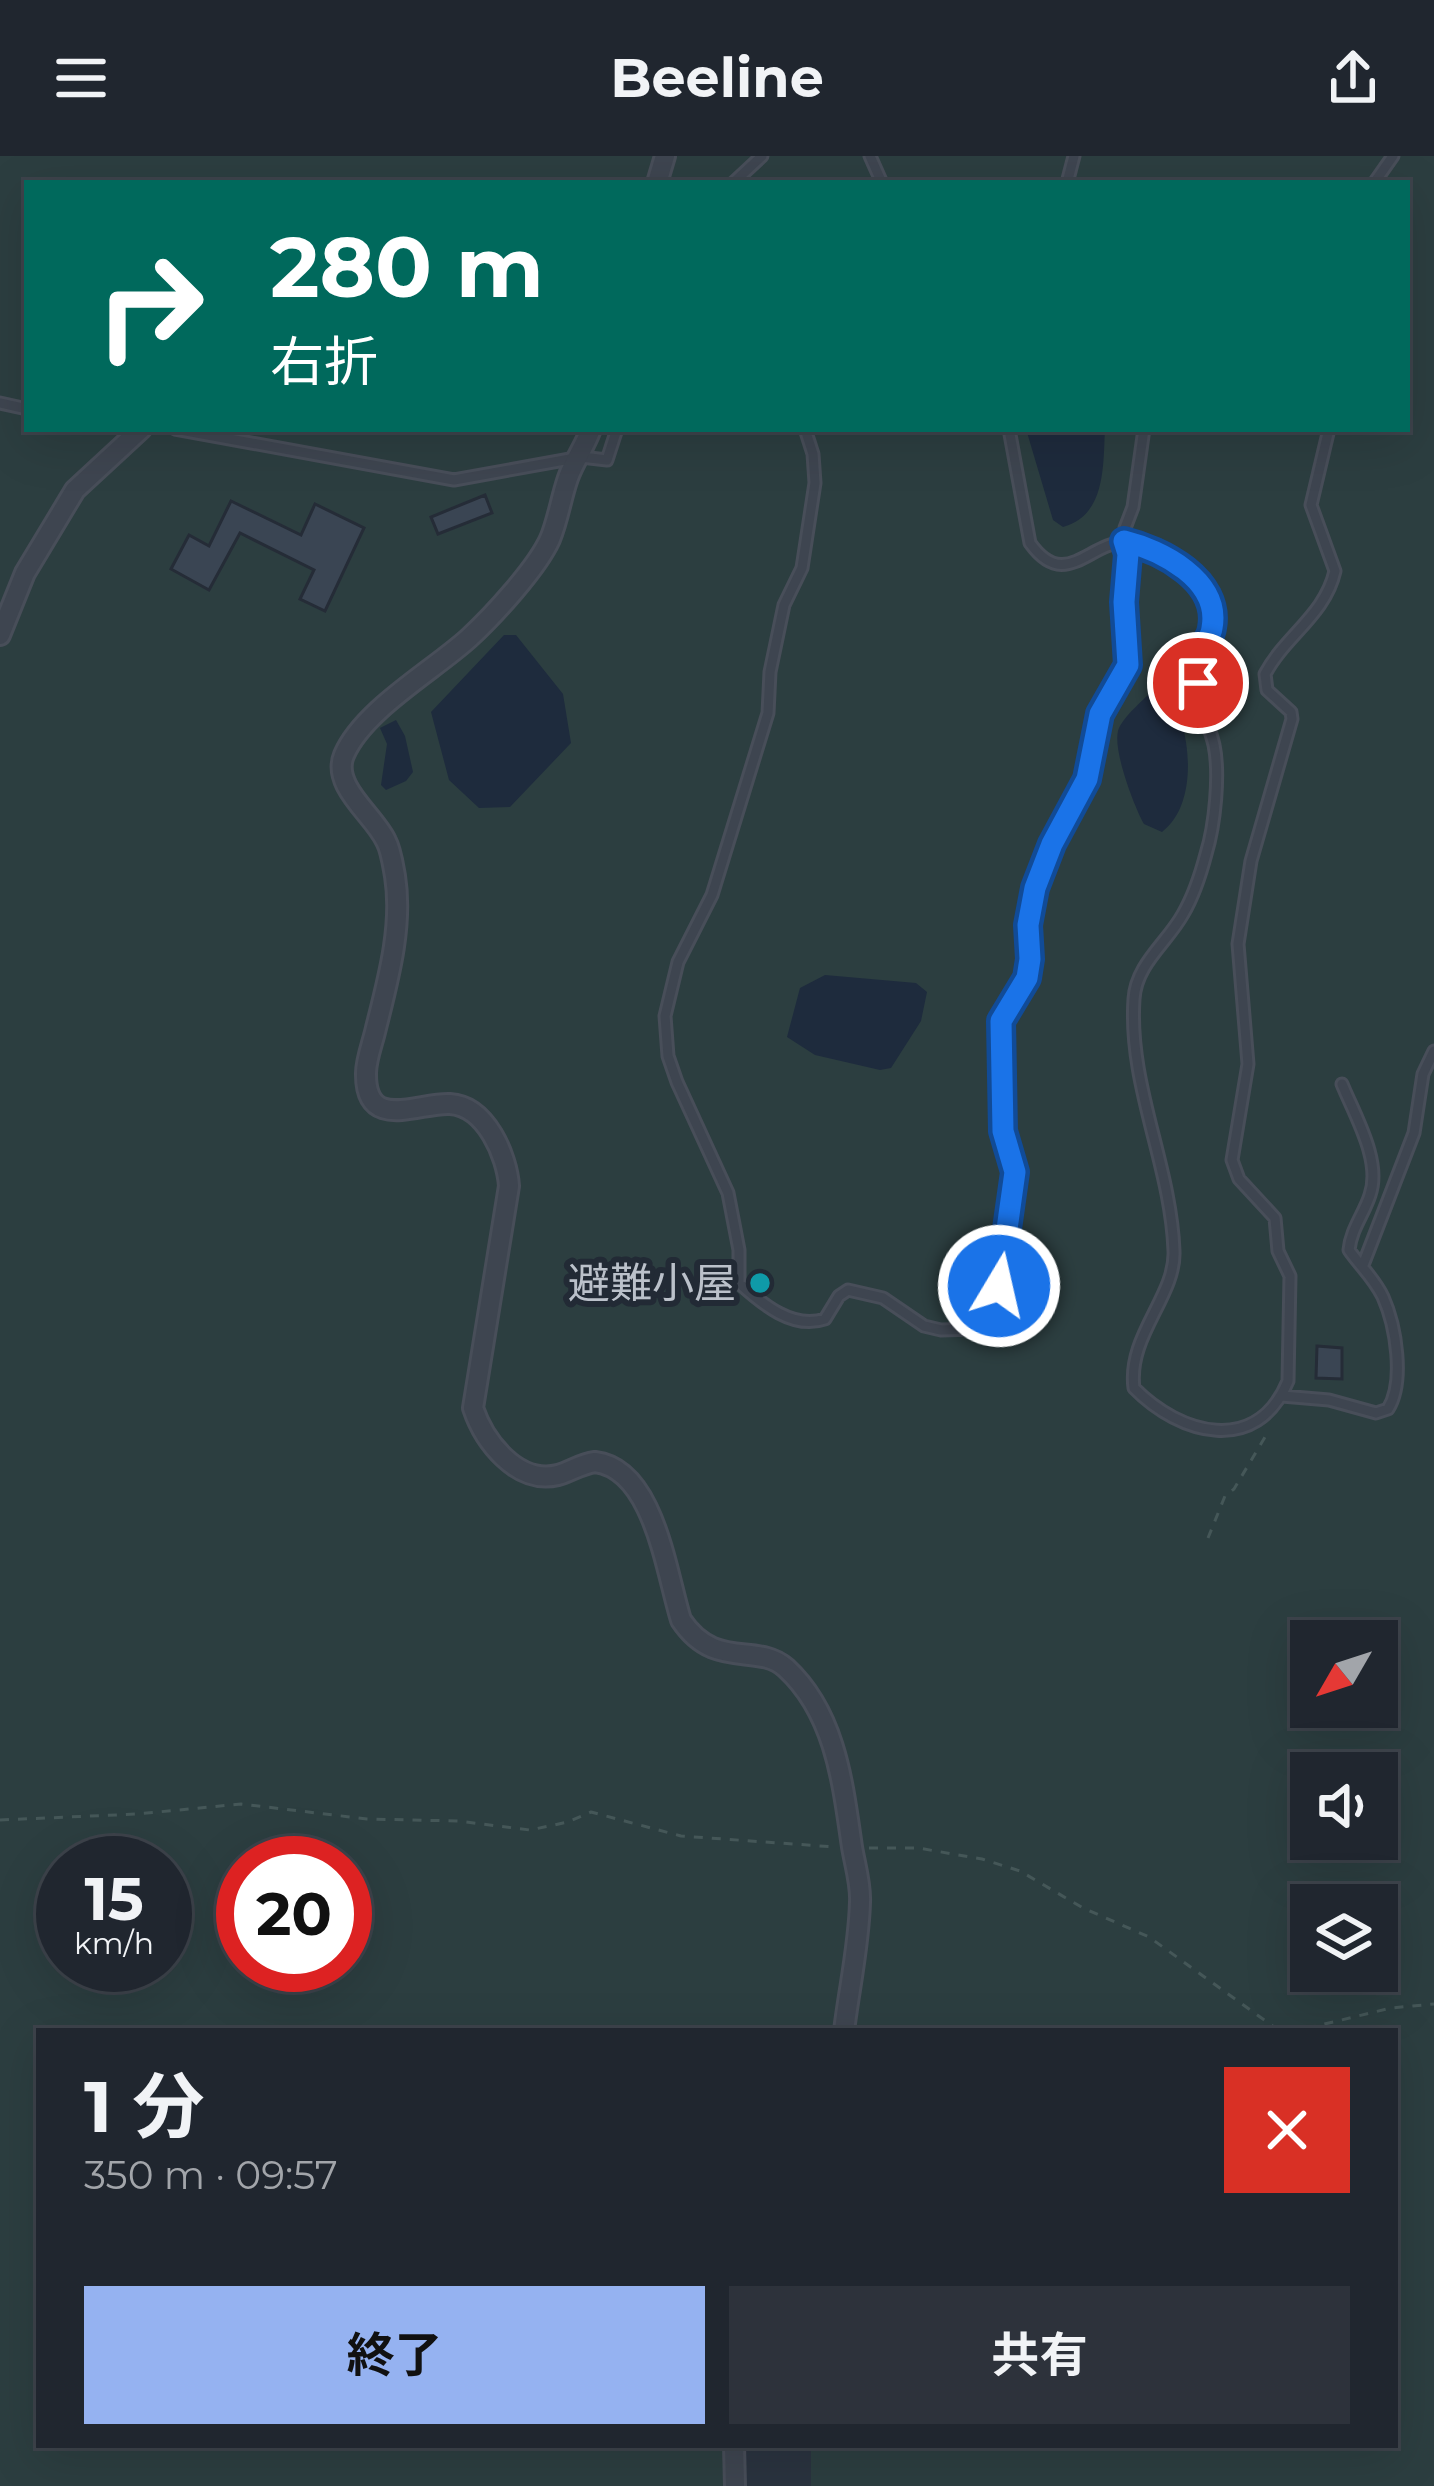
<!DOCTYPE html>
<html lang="ja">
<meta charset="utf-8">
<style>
body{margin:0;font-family:Montserrat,"Noto Sans JP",sans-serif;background:#2d323b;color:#f1f3f6;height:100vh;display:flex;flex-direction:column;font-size:45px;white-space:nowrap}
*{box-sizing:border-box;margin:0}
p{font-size:39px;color:#a2a5aa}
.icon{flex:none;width:66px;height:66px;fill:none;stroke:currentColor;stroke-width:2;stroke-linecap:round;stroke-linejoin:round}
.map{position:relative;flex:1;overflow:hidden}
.details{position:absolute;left:36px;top:1872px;width:1362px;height:420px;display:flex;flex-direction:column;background:#20262f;border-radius:0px;box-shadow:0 12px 48px #0002,0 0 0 3px #3d434b}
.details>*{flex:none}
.banner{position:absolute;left:24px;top:24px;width:1386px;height:252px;border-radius:0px;box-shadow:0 12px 48px #0002,0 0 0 3px #3d434b;background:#00695c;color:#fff;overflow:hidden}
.needle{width:78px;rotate:231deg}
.tools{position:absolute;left:1290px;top:1464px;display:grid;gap:24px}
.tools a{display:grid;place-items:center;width:108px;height:108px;border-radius:0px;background:#20262f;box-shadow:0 12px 48px #0002,0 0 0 3px #3d434b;font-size:60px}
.speed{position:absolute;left:36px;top:1680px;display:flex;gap:24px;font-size:60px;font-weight:700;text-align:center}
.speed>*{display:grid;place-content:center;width:156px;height:156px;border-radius:50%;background:#20262f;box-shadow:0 12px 48px #0002,0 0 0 3px #3d434b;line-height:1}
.speed small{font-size:30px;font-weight:400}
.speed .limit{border:18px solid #d22;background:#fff;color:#111}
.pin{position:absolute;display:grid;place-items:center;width:102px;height:102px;color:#fff;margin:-51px;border:6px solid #fff;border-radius:50%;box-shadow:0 3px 12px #0007}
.me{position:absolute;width:132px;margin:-66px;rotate:9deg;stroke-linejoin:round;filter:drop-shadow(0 0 9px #0008)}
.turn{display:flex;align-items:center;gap:42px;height:252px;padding:0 48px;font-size:54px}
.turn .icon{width:156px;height:156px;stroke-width:2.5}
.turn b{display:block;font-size:84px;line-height:102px}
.round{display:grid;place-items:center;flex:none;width:126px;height:126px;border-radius:0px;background:#2d323b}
.overview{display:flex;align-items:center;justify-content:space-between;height:204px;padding:0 48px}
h1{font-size:72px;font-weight:700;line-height:90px}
.cta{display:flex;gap:24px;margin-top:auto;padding:24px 48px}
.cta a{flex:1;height:138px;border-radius:0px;background:#95b2f1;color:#111;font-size:48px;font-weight:700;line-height:138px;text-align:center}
.cta a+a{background:#2d323b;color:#f1f3f6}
header{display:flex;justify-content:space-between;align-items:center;height:156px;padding:0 48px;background:#20262f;font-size:54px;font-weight:700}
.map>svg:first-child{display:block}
.green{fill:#2c3e40;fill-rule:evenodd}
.water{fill:#1e2b3d}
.building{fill:#3a4553;stroke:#252c37;stroke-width:3}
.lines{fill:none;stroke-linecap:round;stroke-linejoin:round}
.lane-casing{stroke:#484e59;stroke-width:15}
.street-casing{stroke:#484e59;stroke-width:24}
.path{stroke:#455758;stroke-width:3;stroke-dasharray:9 9;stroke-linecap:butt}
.lane{stroke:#3e4550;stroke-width:9}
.street{stroke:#3e4550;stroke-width:18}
.route-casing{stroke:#114b97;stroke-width:30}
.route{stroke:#1a73e8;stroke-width:21}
.culture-dot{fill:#0f9aa8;stroke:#222a35;stroke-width:4.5}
.labels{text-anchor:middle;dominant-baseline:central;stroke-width:12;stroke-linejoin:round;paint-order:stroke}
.poi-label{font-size:42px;fill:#bbc1ca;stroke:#222a35;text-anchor:end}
</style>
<header><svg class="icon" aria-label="menu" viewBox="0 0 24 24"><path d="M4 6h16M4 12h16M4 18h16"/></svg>Beeline<svg class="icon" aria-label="share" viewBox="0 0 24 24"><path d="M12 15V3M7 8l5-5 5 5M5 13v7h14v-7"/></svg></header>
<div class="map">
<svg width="1434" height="2330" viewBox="0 0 1434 2330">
<rect width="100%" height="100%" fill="#2a333f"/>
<path class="green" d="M 0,0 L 1434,0 L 1434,2330 L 811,2330 L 811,2289 L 1395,2289 L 1395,1875 L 39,1875 L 39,2289 L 725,2289 L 727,2330 L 0,2330 ZM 27,27 L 1407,27 L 1407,273 L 27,273 ZM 1311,1485 L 1377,1485 L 1377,1551 L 1311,1551 ZM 1311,1617 L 1377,1617 L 1377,1683 L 1311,1683 ZM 63,1707 L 165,1707 L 165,1809 L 63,1809 ZM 243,1707 L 345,1707 L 345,1809 L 243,1809 ZM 1311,1749 L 1377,1749 L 1377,1815 L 1311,1815 Z"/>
<path class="water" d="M 1026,273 L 1105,273 C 1103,310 1106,359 1063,371 L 1053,364 Z
M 504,479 L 516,479 L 563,538 L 571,587 L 510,651 L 479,652 L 449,624 L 431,556 Z
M 1156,531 L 1168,533 C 1190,569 1201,646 1162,676 L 1144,668 C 1134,650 1113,595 1118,575 C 1122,561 1146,542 1156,531 Z
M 396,564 L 405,580 L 413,616 L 406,625 L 386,634 L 381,629 L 387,588 L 380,572 Z
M 825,819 L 916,827 L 927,836 L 921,865 L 891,912 L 880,914 L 815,899 L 787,881 L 800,832 Z"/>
<path class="building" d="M 485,339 L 492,357 L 438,378 L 431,361 Z
M 231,345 L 301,379 L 315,348 L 364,372 L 325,455 L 300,443 L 314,414 L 240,377 L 209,434 L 171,413 L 189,379 L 209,390 Z
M 1317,1190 L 1342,1192 L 1342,1223 L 1316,1222 Z"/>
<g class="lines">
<g class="lane-casing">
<path id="lane" d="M 870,0 L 882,27
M 733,27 L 762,0
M 1067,27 L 1074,0
M 1374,27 L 1393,0
M 0,247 L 27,253
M 175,273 L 454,324 L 581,301 L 607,304 L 617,273
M 805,273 L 813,298 L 815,327 L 802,412 L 784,449 L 770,516 L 768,557 L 712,739 L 678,806 L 665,860 L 668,900 L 677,926 L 728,1037 L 739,1094 L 739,1127 C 762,1148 793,1174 825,1163 L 839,1140 L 848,1134 L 883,1142 L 924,1170 L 941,1174 L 977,1173 L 988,1164 L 997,1145 L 1015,1016 L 1003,975 L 1001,865 L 1027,822 L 1031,803 L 1028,769 L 1035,732 L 1052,689 L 1087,623 L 1100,558 L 1128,510 L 1125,372 L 1133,351 L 1144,273
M 1009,273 L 1030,387 C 1065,436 1089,386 1126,386 C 1157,385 1185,410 1201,433 C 1227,472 1196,488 1198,527 C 1199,549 1209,568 1214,589 C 1220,618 1215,669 1206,698 C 1201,717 1193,741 1183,758 C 1167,787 1136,808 1134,843 C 1128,929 1171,1009 1174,1095 C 1176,1140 1127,1180 1134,1232 C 1180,1279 1257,1300 1288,1225 L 1290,1120 L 1278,1095 L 1275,1062 L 1239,1023 L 1232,1004 L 1248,908 L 1238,788 L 1251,705 L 1292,563 L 1291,556 L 1267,534 L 1265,518 C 1285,480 1325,459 1335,415 L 1311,349 L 1329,273
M 1363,1109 L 1414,977 L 1423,918 L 1434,895
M 1282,1240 L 1329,1244 L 1376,1257 L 1388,1253 C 1405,1226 1396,1170 1383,1141 C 1374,1122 1360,1110 1349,1094 C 1351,1073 1364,1058 1370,1039 C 1382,1005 1355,960 1342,928"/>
</g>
<g class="street-casing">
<path id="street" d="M 657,27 L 665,0
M 591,273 C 585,290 574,305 568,322 C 561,342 558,364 550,383 C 537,412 493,460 469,482 C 434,514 363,554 344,599 C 331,630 374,659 386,685 C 391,694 393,709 395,720 C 403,770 388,824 376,872 C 373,886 366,903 366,917 C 365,977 419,946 450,948 C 486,950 507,1000 509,1030 L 473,1252 C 484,1285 517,1329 558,1319 C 571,1315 581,1308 595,1306 C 654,1313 666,1416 681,1464 C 715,1515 757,1486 786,1512 C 836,1558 843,1629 852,1691 C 855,1709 861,1728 860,1746 C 859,1789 849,1833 844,1875
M 0,479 L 25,417 L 75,334 L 141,273
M 734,2289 L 735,2330"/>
</g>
<path class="path" d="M 1208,1382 L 1225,1340 L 1234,1333 L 1268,1276
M 0,1664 L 137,1658 L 241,1648 L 367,1663 L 458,1665 L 530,1674 L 568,1666 L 591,1656 L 681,1680 L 835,1691
M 869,1692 L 918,1692 L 982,1703 L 1020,1715 L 1083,1752 L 1149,1781 L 1274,1871 L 1304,1873 L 1391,1852 L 1434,1848"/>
<use href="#lane" class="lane"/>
<use href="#street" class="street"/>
</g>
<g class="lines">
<g class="route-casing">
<path id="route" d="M 999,1130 L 1015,1016 L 1003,975 L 1001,865 L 1027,822 L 1030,803 L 1028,769 L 1035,732 L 1052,688 L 1087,623 L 1100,558 L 1128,509 L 1124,446 L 1128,398 L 1124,385 C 1161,394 1221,424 1212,472 C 1211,482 1203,489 1200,498 C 1197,507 1199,518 1198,527"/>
</g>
<use href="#route" class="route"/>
</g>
<circle class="culture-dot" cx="760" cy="1127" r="12"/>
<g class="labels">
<g class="poi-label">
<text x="736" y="1127">避難小屋</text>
</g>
</g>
</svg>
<div class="tools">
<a><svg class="needle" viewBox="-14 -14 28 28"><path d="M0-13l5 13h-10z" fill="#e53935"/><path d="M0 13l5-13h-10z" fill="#a2a5aa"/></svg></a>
<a><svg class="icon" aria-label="sound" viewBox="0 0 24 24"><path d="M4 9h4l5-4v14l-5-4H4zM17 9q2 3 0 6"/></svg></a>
<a><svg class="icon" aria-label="layers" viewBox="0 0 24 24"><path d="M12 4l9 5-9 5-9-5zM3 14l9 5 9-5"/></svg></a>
</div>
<div class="speed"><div>15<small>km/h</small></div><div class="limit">20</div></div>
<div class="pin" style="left:1198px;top:527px;background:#d93025"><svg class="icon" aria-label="arrive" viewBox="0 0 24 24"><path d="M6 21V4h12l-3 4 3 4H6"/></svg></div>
<svg class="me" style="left:999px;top:1130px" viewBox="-20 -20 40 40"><circle r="17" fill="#1a73e8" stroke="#fff" stroke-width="3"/><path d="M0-11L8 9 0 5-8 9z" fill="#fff"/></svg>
<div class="banner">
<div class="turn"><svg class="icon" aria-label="right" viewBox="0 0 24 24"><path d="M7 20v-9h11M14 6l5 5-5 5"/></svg><div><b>280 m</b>右折</div></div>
</div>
<section class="details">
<div class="overview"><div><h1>1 分</h1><p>350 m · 09:57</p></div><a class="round" style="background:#d93025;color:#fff"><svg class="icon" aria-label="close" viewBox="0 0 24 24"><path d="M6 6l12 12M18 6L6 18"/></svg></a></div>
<div class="cta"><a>終了</a><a>共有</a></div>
</section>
</div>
